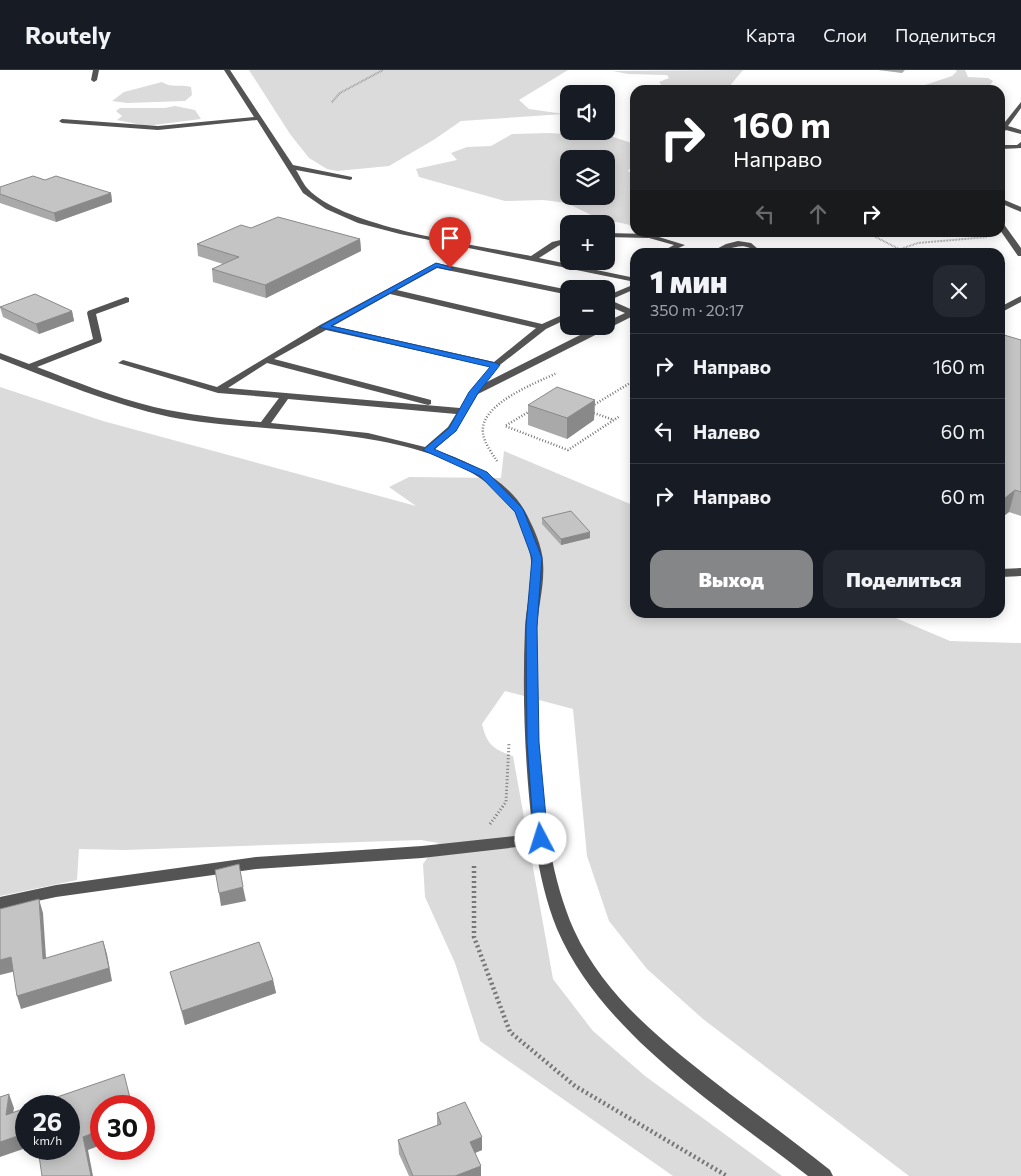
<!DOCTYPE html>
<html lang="ru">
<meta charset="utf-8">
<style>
body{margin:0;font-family:Commissioner,sans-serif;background:#242831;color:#f1f3f6;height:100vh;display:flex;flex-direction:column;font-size:19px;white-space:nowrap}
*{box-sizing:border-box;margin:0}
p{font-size:16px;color:#9ea1a6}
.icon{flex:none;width:28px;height:28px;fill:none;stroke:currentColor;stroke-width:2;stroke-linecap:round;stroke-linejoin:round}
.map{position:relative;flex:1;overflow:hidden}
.panel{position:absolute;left:630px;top:178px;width:375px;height:370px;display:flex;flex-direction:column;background:#171b24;border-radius:15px;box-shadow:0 2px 12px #0003}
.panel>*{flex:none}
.top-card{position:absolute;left:630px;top:15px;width:375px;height:152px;border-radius:15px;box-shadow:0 2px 12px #0003;background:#202124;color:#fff;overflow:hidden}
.controls{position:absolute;left:560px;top:15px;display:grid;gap:10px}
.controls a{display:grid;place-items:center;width:55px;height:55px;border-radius:10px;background:#171b24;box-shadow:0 2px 12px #0003;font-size:25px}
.speed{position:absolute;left:15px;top:1025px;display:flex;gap:10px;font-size:25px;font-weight:700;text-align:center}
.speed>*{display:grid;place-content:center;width:65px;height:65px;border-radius:50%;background:#171b24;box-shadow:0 2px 12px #0003;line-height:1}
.speed small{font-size:12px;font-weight:400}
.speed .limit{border:8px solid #d22;background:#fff;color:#111}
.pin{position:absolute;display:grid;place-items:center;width:42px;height:42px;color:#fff;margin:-51px -21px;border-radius:50% 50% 50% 0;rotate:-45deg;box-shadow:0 0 5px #0007}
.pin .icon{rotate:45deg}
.me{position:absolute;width:55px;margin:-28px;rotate:355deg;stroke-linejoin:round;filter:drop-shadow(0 0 4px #0008)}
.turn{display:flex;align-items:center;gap:18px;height:105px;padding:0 20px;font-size:22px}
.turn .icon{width:65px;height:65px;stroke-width:2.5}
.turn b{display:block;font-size:35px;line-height:42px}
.lanes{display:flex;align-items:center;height:48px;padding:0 20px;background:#0003;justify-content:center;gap:25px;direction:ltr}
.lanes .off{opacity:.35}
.round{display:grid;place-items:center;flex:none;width:52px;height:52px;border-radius:15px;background:#242831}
.summary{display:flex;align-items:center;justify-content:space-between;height:85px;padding:0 20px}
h1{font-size:30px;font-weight:800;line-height:38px}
.primary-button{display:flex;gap:10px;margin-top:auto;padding:10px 20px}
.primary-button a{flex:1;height:58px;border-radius:15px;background:#858687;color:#fff;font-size:20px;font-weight:800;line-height:58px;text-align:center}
.primary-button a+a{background:#242831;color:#f1f3f6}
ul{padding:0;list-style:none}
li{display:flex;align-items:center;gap:15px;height:65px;padding:0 20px;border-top:1px solid #363941}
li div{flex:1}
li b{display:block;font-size:19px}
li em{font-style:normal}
header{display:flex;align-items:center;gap:30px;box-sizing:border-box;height:70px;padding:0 25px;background:#171b24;border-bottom:1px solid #363941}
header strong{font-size:24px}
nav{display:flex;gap:28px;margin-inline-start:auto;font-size:18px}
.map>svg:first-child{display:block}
.green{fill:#dbdbdb;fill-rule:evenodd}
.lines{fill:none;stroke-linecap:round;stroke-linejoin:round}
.path-far3{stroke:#767676;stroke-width:2;stroke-dasharray:0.5 1;stroke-linecap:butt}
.path-far2{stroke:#767676;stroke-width:2.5;stroke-dasharray:1 2;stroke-linecap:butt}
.path-far1{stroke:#767676;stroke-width:3;stroke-dasharray:1 2.5;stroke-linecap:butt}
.path{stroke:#767676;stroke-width:4.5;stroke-dasharray:2 3;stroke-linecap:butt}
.minor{fill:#545454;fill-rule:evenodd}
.wall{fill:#a9a9a9}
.shaded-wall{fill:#898989}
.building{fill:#c4c4c4;stroke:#898989}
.route{fill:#1a73e8;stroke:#114b97}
</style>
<header>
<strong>Routely</strong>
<nav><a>Карта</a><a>Слои</a><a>Поделиться</a></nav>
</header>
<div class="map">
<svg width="1021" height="1106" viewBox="0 0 1021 1106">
<rect width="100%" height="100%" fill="#fff"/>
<path class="green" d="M 249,0 L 568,0 L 519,30 L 529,39 L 564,44 L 461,51 L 435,69 L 389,96 L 337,101 L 327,99 L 309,88 L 290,64 Z
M 743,0 L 728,18 L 733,20 L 662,20 L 664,18 L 659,12 L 669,8 L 667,5 L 628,4 L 613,1 Z
M 955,0 L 965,0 L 968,7 L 988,8 L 993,11 L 987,20 L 910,20 L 952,6 L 957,1 Z
M 162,12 C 170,18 182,14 191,17 L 192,25 L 185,31 L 127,33 L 112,31 L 124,22 Z
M 175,36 L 195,40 L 201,49 L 146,56 L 117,50 L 122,46 L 116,41 L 120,38 L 165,38 Z
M 549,63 L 613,67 L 635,74 L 635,92 L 628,101 L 635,106 L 635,156 L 597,148 L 567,133 L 543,130 L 505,131 L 419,107 L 416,99 L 457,90 L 451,83 L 467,77 L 491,76 L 512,64 ZM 569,89 L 606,89 L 606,126 L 569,126 Z
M 0,317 L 103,351 L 416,436 L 389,417 L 409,407 L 501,408 L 504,381 L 635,436 L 635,542 L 884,543 L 950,571 L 1021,573 L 1021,1106 L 909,1106 L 703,949 L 647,899 L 609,851 L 587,786 L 573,639 L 505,621 L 482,654 C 487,675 493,679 513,686 L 553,909 L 593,961 L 645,1006 L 782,1106 L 673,1106 L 480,971 L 455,893 L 425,827 L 423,794 L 438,773 L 421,770 L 124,780 L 79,779 L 77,810 L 0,826 Z"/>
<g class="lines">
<path class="path-far3" d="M 332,32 L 340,23 L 383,0
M 866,162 L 899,179
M 892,182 L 918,173 L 987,167"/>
<path class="path-far2" d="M 592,336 L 635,310
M 530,341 L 505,356 L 568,380 L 620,346
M 591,342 L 614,350
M 497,391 C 492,383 484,373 483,363 C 479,334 536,313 557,303"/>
<path class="path-far1" d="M 490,754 L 506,732 L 509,673"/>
<path class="path" d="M 474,796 L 474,867 L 510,962 L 575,1016 L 727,1106"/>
<path class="minor" d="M 93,0 L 99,0 L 97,10 L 94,12 L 91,10 Z
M 224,0 L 230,0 L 293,95 L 352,107 L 352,109 L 350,110 L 296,100 C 300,106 303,114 308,119 C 345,158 477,175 531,186 L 552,172 L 569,168 L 569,172 L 558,176 L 539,188 L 635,208 L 635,212 L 400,164 L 358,153 L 326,139 L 303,123 L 257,50 L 158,60 L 62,53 L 59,51 L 62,49 L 158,56 L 254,47 Z
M 1021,32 L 1021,38 L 1008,56 L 1021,60 L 1021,64 L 1006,60 L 1000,65 L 1001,57 Z
M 1021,72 L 1021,78 L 1000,79 L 1000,75 L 1017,75 Z
M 1000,128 L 1021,137 L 1021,142 L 1000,133 Z
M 1000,153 L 1003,153 L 1021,178 L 1021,186 L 1018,186 L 1000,160 Z
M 606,163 L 649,164 L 685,175 L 670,182 L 661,182 L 674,175 L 649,168 L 606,167 Z
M 738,171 L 751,173 L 758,179 L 754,182 L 745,182 L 750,178 C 736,172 725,184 711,182 L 726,174 Z
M 436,193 L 569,220 L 569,225 L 437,198 L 397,220 L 542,254 L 569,242 L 569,248 L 546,259 L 496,298 L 326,260 L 274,289 L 431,330 L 431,334 L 428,335 L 267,293 L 228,318 L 460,338 L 471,320 L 598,256 L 606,256 L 606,252 L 625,243 L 606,235 L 606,226 L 635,214 L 635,219 L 610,230 L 635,241 L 635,245 L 478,324 L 456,361 L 434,380 C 470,391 510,411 527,445 C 534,459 542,476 543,492 C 545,516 537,539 537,563 C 538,656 536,774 574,860 C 606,930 671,978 730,1024 C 763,1049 797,1074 830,1100 L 833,1106 L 808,1106 C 721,1038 602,964 557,859 C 546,832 540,804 535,775 L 422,788 L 256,799 L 56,827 L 0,839 L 0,827 L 56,815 L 256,787 L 422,776 L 533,764 C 525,697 522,627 525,558 C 526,534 535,508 530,484 C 527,470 522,452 513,439 C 446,349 270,367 170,347 C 111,334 56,311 0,289 L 0,283 L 29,294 L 93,269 L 87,243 L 88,241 L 126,227 L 129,228 L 129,232 L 96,244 L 102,270 L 101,272 L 37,297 C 76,312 114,327 154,337 C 189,345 225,349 261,352 L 279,328 L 218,323 L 118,293 L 123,290 L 217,317 L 320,255 ZM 390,224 L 536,258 L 494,292 L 333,256 ZM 288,329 L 456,344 L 448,357 L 425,377 L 368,363 L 271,353 Z
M 1021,226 L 1021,232 L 1000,243 L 1000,237 Z
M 1021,498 L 1021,506 L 1000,507 L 1000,499 Z"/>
</g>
<path class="wall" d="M 878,0 L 905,0 L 902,3 Z
M 45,110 L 111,123 L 112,132 L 56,152 L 0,133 L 0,117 Z
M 251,158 L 360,169 L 361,181 L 266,228 L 213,212 L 212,199 L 223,194 L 198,186 L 197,174 Z
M 0,237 L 72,241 L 74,251 L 39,264 L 3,247 Z
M 1000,267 L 1021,270 L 1021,446 L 1009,442 L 1000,449 Z
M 595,330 L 594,350 L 567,369 L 528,355 L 528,335 Z
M 542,448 L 590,468 L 561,475 L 542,454 Z
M 170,902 L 273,910 L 276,923 L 185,955 Z
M 437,1043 L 482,1080 L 475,1083 L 481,1096 L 481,1106 L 409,1106 L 399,1084 L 398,1070 L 437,1055 Z"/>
<path class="shaded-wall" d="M 111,123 L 112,132 L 56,152 L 54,143 Z
M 360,169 L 361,181 L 266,228 L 265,215 Z
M 72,241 L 74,251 L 39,264 L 36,254 Z
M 595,330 L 594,350 L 567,369 L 567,348 Z
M 1015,420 L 1009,442 L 1000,449 L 1000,432 Z
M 590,462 L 590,468 L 561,475 L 561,469 Z
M 243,817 L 246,831 L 221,836 L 219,823 Z
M 39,829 L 43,843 L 47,902 L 43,889 Z
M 103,871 L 107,884 L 112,911 L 21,939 L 17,926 Z
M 11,887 L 16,901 L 0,905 L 0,890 Z
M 273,910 L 276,923 L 185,955 L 182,941 Z
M 9,1024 L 14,1038 L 11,1058 L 6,1045 Z
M 101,1060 L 101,1075 L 88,1080 L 93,1106 L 91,1106 L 83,1067 Z
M 26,1063 L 26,1078 L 0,1087 L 0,1072 Z
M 482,1067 L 482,1080 L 470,1085 L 470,1072 Z
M 481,1096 L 481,1106 L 455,1106 Z"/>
<path class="building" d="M 33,106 L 45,110 L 56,106 L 111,123 L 54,143 L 0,124 L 0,117 Z
M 278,147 L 360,169 L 265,215 L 212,199 L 239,187 L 197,174 L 241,155 L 251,158 Z
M 35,224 L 72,241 L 36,254 L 0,237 Z
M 1004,265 L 1021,270 L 1021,422 L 1015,420 L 1000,432 L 1000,267 Z
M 557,317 L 595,330 L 567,348 L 528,335 Z
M 571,441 L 590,462 L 561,469 L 542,448 Z
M 239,794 L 243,817 L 219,823 L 215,800 Z
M 39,829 L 43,889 L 103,871 L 109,898 L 17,926 L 11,887 L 0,890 L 0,839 Z
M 259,872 L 273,910 L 182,941 L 170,902 Z
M 124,1004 L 132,1036 L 101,1036 L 101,1060 L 83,1067 L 91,1106 L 42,1106 L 38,1079 L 69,1079 L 69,1036 L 31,1036 Z
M 9,1024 L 6,1045 L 26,1038 L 26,1063 L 0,1072 L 0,1027 Z
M 465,1032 L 482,1067 L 470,1072 L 481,1096 L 455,1106 L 413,1106 L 398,1070 L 441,1054 L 437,1043 Z"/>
<path class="route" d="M 436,193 L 454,198 L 450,200 L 437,197 L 331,256 L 496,293 L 500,295 L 478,323 L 456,361 L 434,379 L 487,402 L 523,439 L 542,488 L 537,557 L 539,672 L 548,769 L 546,773 L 536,773 L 534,769 L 527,672 L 526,557 L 532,488 L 515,442 L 480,406 L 423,380 L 449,358 L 469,322 L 490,297 L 319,257 Z"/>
</svg>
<div class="controls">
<a><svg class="icon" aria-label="sound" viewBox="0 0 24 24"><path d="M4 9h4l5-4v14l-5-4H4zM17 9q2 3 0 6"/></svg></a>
<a><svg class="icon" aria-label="layers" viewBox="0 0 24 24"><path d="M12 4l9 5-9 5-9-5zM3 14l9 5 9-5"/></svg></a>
<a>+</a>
<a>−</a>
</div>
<div class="speed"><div>26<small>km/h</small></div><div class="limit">30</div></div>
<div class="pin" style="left:450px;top:198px;background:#d93025"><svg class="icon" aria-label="arrive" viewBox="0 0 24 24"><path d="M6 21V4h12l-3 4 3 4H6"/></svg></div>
<svg class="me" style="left:541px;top:769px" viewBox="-20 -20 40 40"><circle r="19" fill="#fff"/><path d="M0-13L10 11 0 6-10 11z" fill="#1a73e8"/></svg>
<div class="top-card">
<div class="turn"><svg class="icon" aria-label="right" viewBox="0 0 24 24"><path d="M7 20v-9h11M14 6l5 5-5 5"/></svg><div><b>160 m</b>Направо</div></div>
<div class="lanes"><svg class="icon off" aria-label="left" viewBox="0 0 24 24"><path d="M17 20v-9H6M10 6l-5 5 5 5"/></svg><svg class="icon off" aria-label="ahead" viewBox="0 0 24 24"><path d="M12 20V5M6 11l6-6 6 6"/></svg><svg class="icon" aria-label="right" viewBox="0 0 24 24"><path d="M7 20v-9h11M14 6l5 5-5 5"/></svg></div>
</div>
<section class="panel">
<div class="summary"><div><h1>1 мин</h1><p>350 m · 20:17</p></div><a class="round"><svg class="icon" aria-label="close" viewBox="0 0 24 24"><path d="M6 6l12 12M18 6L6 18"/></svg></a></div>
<ul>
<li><svg class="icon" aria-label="right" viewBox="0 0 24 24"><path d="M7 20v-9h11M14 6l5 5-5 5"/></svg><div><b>Направо</b></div><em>160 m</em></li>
<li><svg class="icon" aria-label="left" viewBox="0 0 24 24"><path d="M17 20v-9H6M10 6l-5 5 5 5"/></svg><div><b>Налево</b></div><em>60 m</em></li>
<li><svg class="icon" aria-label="right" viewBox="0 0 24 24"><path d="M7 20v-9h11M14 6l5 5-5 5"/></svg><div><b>Направо</b></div><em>60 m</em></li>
</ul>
<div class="primary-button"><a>Выход</a><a>Поделиться</a></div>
</section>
</div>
